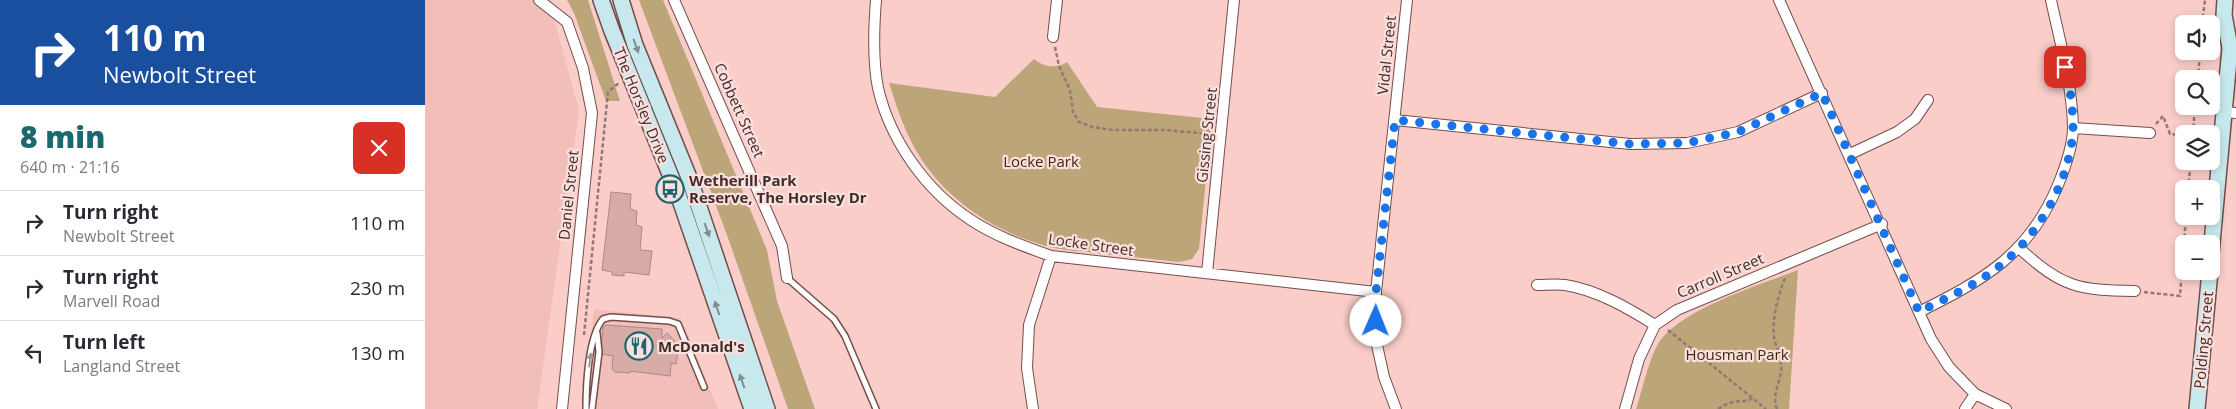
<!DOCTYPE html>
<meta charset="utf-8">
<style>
body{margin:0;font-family:"Open Sans",sans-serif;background:#f7f7f7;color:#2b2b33;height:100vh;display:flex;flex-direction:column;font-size:19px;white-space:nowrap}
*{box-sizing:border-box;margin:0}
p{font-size:16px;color:#7c7c81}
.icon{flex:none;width:28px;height:28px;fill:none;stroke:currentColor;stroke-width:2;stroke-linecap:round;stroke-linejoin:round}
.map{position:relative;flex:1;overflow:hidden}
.side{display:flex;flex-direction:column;background:#fff;width:425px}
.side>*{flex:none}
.hud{background:#1a4fa0;color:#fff;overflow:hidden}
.buttons{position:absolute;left:1750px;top:15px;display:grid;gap:10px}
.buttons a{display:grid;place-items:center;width:45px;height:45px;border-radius:8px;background:#fff;box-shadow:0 2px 8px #0003;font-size:25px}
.pin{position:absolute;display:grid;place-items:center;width:42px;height:42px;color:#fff;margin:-21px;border-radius:10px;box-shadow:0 2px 8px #0006}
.me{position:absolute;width:55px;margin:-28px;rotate:1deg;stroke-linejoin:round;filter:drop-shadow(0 0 4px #0008)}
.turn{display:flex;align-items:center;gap:18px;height:105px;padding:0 20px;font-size:22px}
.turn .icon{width:65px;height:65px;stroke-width:2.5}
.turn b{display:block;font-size:35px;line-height:42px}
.round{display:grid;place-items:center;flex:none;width:52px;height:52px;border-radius:8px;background:#f7f7f7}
.headline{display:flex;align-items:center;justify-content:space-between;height:85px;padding:0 20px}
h1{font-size:30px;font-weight:800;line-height:38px;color:#1c686f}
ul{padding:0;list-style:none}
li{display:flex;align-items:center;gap:15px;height:65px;padding:0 20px;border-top:1px solid #e1e1e2}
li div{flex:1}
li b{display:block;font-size:19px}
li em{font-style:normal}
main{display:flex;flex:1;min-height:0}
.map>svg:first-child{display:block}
.built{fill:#f1beb9}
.green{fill:#bca578}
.building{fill:#d7aca8;stroke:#af8783}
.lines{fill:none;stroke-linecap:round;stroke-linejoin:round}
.service-casing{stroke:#734e4b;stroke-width:8}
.minor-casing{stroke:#734e4b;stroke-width:12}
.secondary-casing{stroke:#734e4b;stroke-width:18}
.path{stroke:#957774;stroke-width:2.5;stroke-dasharray:4 2.5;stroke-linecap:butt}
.service{stroke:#fff;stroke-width:5}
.minor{stroke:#fff;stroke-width:10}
.secondary{stroke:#c7e9ed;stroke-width:15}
.oneway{fill:#838c8c}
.oneway2{fill:#9f9696}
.route{stroke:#1a73e8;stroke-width:9;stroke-dasharray:0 16.2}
.labels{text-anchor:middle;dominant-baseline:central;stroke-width:4.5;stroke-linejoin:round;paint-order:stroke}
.street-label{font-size:15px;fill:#3f2e2c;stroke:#fbdfdd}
.park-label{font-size:15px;fill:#392b0d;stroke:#fbdfdd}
.poi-label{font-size:15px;font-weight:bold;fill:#3f2e2c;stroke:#fbdfdd;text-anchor:start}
</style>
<main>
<section class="side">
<div class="hud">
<div class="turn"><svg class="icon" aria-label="right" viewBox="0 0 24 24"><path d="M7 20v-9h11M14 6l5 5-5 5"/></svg><div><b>110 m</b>Newbolt Street</div></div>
</div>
<div class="headline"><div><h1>8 min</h1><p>640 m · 21:16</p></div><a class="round" style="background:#d93025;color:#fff"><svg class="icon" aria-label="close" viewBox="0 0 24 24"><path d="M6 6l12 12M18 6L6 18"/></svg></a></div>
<ul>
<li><svg class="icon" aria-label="right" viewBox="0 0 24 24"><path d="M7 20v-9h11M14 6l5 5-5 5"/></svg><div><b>Turn right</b><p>Newbolt Street</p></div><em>110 m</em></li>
<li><svg class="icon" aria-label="right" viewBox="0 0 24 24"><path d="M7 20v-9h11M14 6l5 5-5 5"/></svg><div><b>Turn right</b><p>Marvell Road</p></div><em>230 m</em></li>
<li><svg class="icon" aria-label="left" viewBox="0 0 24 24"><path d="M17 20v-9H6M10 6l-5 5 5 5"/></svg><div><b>Turn left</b><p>Langland Street</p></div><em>130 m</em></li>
</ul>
</section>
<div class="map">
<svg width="1811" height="409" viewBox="0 0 1811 409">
<rect width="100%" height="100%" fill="#facdc9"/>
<path class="built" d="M 0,0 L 124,0 L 154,111 L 112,409 L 0,409 Z
M 169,309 L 256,318 L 293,409 L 158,409 Z"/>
<path class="green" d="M 142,0 L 163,0 L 195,101 L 181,101 L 149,13 Z
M 214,0 L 238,0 L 342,250 L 352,301 L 390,409 L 363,409 L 302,235 Z
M 609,59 C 618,67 632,69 642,62 L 672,107 L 787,119 L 774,249 L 767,259 L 754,262 C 726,259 698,256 671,253 C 657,251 643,251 629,248 C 571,234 515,198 487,143 C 477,124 471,104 464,83 L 570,97 Z
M 1373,270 L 1364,409 L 1211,409 C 1217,391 1224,359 1233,344 C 1253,310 1335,285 1373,270 Z"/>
<path class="building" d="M 186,192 L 206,194 L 205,209 L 212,211 L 211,225 L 217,227 L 215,250 L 227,251 L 224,275 L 199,272 L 199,276 L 187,275 L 187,272 L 177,270 Z
M 181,325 L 237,329 L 237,338 L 242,333 L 249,340 L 253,351 L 251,364 L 246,363 L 245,376 L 205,371 L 205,373 L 190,372 L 187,369 L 188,356 L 176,354 L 178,327 Z"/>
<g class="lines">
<g class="service-casing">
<path id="service" d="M 362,278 L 409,319 L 420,336 L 451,409
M 161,409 C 161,385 163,337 178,319 L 186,317 L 244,321 L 253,324 L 279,387
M 167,409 L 174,352 L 172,333"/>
</g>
<g class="minor-casing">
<path id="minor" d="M 114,0 L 142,22 L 158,68 L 167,113 L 137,409
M 249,0 L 357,246 L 362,278
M 451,0 C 449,25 448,63 453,88 C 465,140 501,191 546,220 C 570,236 598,246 626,256 L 951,292
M 1354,0 L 1506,339 L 1524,367 L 1550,394 L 1581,409
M 628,37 L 632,0
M 1799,112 L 1811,113
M 970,120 L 1205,144 L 1262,143 L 1313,132 L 1397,93
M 1648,128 L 1725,133
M 1425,154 L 1472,132 L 1490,119 L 1503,100
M 1594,248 C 1638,288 1653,290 1710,291
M 782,273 L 809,0
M 1112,285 C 1121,285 1131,284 1140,285 C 1172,290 1203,308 1230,325
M 1494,312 C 1558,280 1604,255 1633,185 C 1640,168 1648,146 1648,127 C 1647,84 1635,42 1626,0
M 608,409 L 602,368 L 604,325 L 626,256
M 971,409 L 959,377 L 950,336 L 951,292 L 982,0
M 1200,409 L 1214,359 L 1230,325 L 1252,310 L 1457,224
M 1540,409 L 1550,394"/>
</g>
<g class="secondary-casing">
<path id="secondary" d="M 176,0 L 187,31 L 253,194 L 327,409
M 196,0 L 210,45 L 265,180 L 342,409
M 1786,254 L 1805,48 L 1799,15 L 1800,0
M 1772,409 L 1785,271"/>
</g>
<path class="path" d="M 1777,24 L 1780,0
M 630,47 L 634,66 L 645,90 L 648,112 L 654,122 L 668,127 L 688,130 L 739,130 L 785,134
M 1773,79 L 1775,51
M 1731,124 L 1738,116 L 1745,134 L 1759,135
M 1768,134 L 1770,106
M 1763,189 L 1766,161
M 1759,244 L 1761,216
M 1719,292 L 1755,296 L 1759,246
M 1243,330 L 1341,409
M 159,335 L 183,92 L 195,82
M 1293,409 C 1298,406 1303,403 1308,402 C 1316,400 1321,403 1328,398
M 1352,409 C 1347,395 1354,385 1356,371 C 1358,359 1351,349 1349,337 C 1347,317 1353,295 1361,276"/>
<use href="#service" class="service"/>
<use href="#minor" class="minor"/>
<use href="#secondary" class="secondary"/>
</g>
<defs><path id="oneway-solid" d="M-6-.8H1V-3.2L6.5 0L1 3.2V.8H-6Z" transform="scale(1.25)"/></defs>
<g class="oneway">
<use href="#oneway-solid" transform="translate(211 46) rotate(70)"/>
<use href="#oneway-solid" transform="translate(282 230) rotate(71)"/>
<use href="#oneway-solid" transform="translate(292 308) rotate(-108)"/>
<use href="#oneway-solid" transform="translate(317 381) rotate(-109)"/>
</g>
<use class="oneway2" href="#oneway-solid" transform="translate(165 360) rotate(-83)"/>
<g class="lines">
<path class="route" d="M 951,321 L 951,292 L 970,120 L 1205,144 L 1262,143 L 1313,132 L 1397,93 L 1494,312 C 1519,299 1545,288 1568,271 C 1611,240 1646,182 1648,128 C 1648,108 1645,86 1640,67"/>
</g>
<defs>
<g id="bus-ring" transform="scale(1.4375)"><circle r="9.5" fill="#fbdfdd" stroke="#1c686f" stroke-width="1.5"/><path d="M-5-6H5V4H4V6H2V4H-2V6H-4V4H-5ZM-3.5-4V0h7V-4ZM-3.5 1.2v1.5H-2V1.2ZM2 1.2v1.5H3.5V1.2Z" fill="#1c686f"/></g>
<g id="restaurant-ring" transform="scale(1.4375)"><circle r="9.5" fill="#fbdfdd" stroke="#1c686f" stroke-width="1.5"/><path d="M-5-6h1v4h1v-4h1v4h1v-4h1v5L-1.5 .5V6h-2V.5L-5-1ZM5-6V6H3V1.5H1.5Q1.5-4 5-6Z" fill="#1c686f"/></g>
</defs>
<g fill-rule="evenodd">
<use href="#bus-ring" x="245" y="189"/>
<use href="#restaurant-ring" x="214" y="346"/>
</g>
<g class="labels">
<g class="street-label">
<text transform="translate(961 55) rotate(-84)">Vidal Street</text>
<text transform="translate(217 105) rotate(68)">The Horsley Drive</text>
<text transform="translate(315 110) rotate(66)">Cobbett Street</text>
<text transform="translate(781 135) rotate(-84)">Gissing Street</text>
<text transform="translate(143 195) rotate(-84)">Daniel Street</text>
<text transform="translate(666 244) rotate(8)">Locke Street</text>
<text transform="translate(1295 275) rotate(-23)">Carroll Street</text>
<text transform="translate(1778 340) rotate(-85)">Polding Street</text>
</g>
<g class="park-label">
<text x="616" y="161">Locke Park</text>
<text x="1312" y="354">Housman Park</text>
</g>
<g class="poi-label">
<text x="264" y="180">Wetherill Park<tspan x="264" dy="17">Reserve, The Horsley Dr</tspan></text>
<text x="233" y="346">McDonald's</text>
</g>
</g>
</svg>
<div class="buttons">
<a><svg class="icon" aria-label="sound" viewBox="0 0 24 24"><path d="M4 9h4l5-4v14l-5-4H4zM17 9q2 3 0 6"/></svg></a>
<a><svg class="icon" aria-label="search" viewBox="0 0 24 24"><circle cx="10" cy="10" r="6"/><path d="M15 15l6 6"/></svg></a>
<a><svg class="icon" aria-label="layers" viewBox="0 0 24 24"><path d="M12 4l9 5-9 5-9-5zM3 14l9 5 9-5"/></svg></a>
<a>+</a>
<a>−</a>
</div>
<div class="pin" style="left:1640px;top:67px;background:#d93025"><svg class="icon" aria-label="arrive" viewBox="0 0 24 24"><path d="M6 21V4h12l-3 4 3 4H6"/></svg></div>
<svg class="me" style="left:951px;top:321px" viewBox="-20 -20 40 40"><circle r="19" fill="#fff"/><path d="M0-13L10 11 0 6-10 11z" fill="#1a73e8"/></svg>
</div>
</main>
